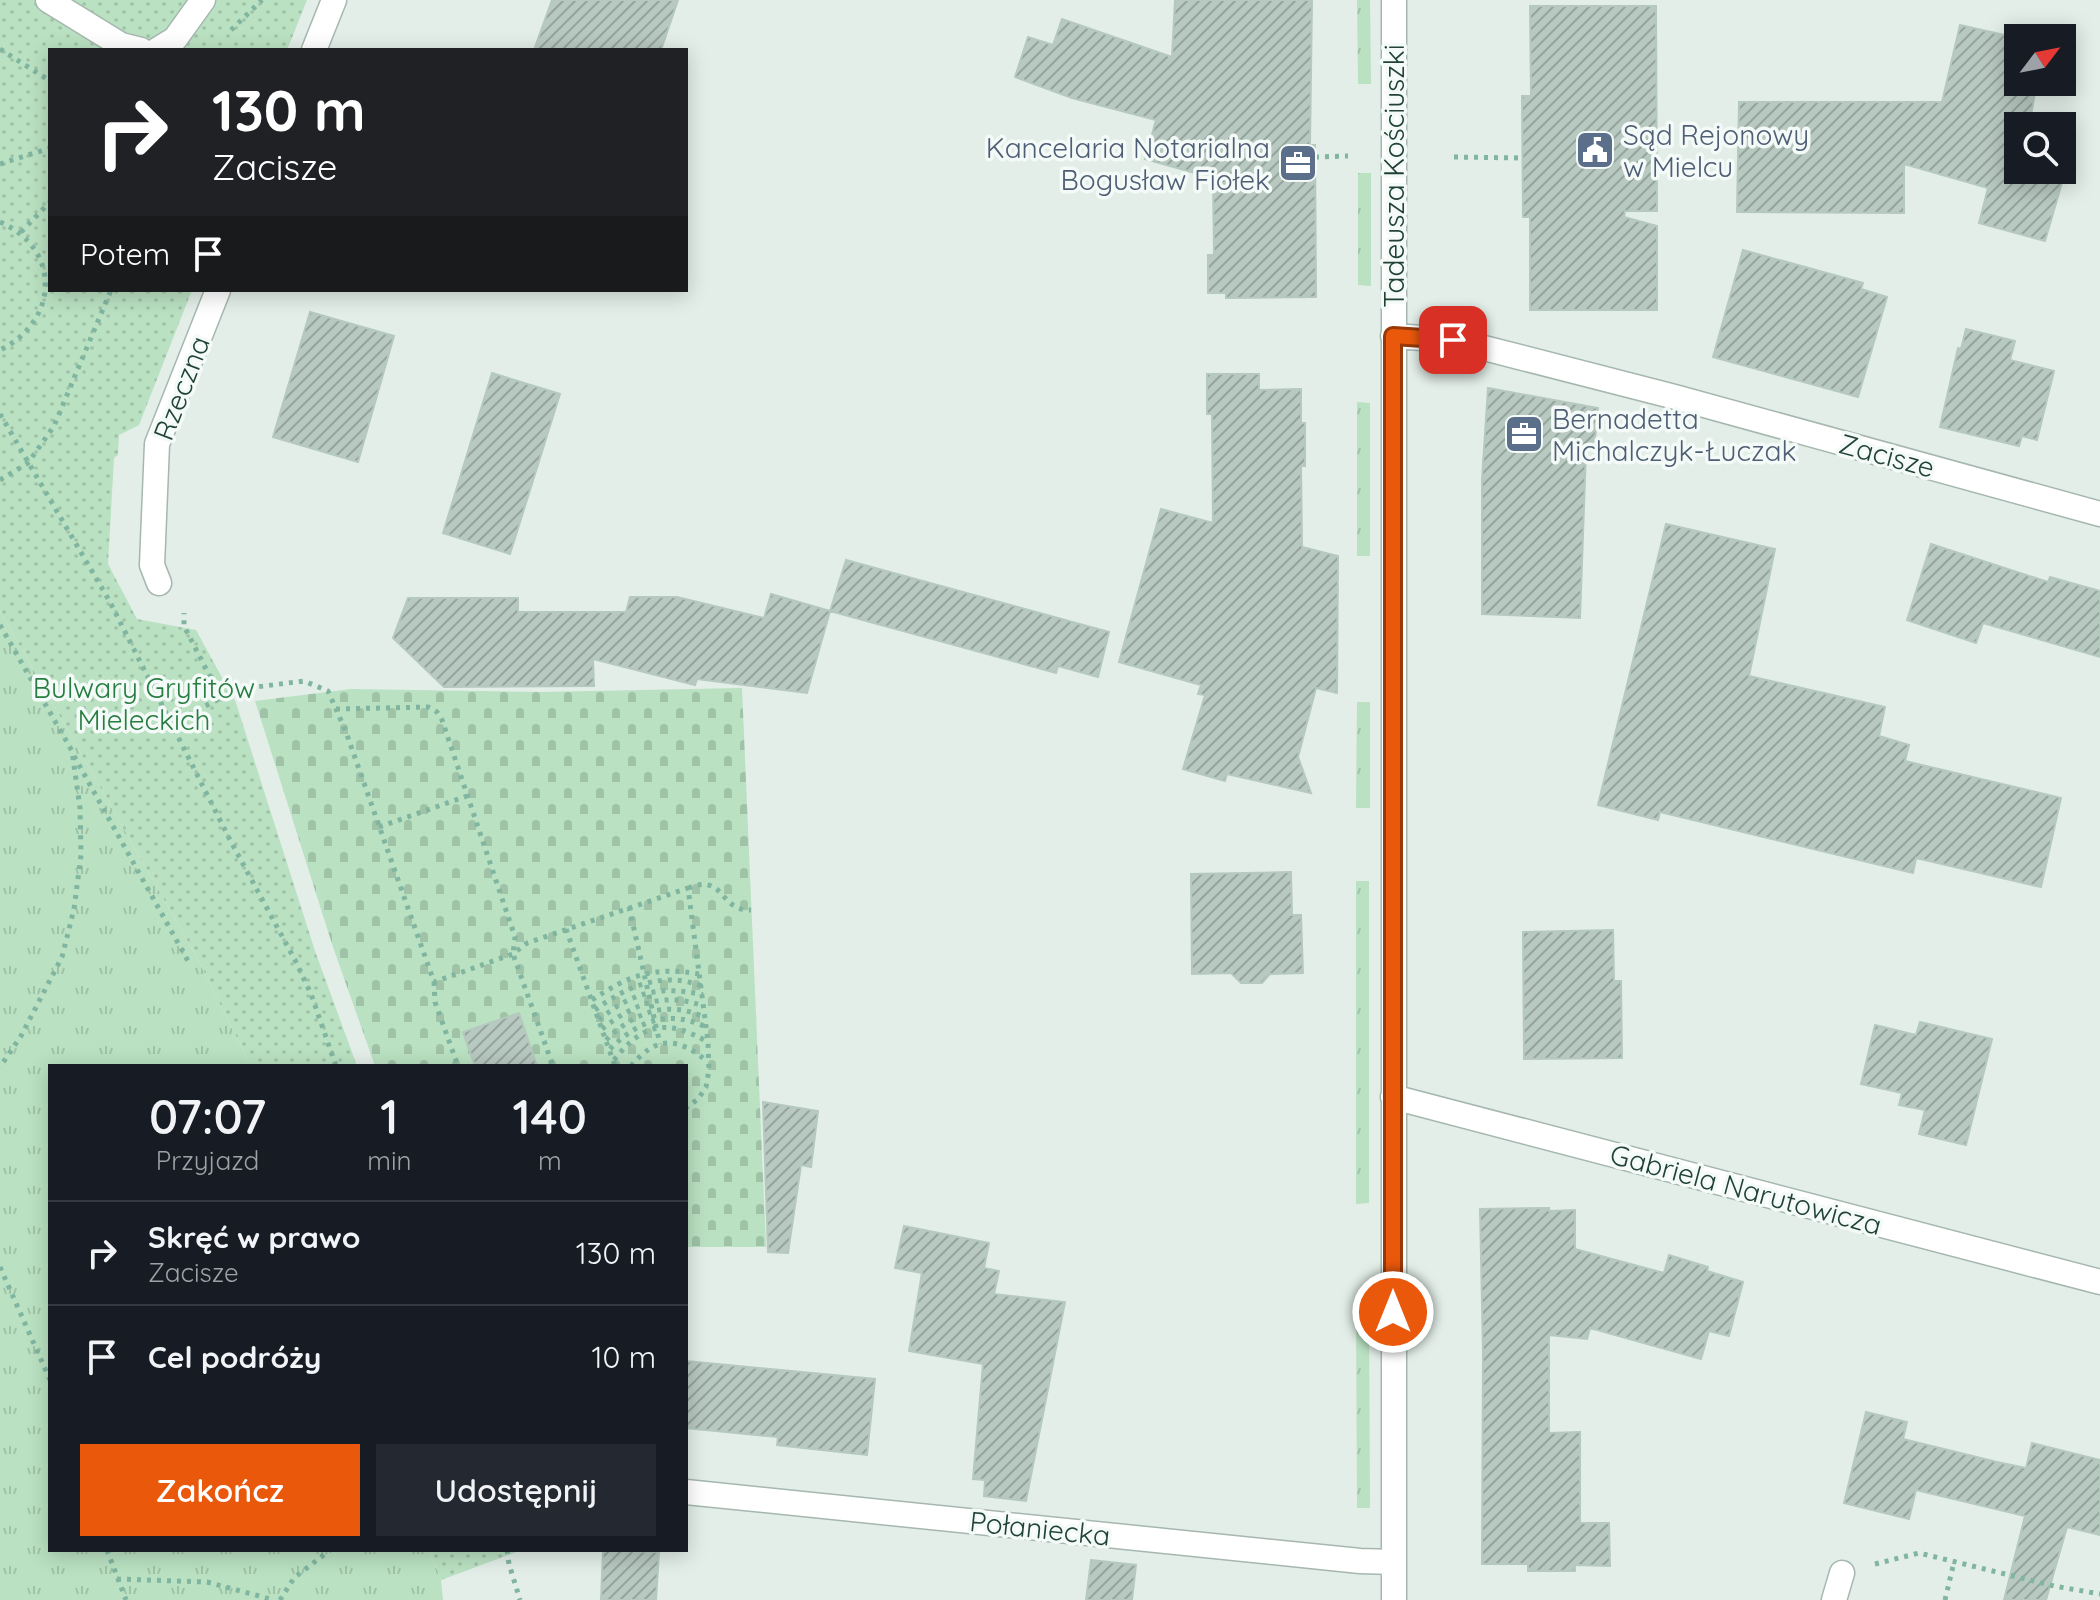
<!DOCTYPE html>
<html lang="pl">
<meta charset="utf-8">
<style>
body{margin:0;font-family:Quicksand,sans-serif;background:#242831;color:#f1f3f6;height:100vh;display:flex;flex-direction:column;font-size:30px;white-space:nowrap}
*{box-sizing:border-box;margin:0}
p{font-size:26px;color:#9ea1a6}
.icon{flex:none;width:44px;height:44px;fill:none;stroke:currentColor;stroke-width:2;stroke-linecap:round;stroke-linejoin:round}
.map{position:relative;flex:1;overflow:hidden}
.panel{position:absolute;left:48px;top:1064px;width:640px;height:488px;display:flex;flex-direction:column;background:#171b24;border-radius:0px;box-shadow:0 4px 20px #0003}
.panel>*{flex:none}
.hud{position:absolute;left:48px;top:48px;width:640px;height:244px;border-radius:0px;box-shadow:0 4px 20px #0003;background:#202124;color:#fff;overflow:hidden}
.needle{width:52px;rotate:58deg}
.tools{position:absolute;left:2004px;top:24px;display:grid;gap:16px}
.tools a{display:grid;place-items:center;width:72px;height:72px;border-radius:0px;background:#171b24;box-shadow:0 4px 20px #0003;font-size:40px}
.pin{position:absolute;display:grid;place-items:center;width:68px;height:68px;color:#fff;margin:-34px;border-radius:16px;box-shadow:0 4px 12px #0006}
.me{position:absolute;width:88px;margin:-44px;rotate:0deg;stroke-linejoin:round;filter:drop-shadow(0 0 6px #0008)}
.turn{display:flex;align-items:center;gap:28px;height:168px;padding:0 32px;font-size:36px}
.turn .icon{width:104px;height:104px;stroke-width:2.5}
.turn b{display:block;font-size:56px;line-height:68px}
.then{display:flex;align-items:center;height:76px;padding:0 32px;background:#0003;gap:16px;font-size:30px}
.eta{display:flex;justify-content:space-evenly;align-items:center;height:136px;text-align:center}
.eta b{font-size:48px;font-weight:600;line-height:56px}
.cta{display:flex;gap:16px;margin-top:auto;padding:16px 32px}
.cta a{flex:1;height:92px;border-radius:0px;background:#ea580c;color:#fff;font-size:32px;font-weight:600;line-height:92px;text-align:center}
.cta a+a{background:#242831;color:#f1f3f6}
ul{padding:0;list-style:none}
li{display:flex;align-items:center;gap:24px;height:104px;padding:0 32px;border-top:2px solid #363941}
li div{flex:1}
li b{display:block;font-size:30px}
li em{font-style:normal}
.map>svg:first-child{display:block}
.grass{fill:url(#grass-tufts)}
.cemetery{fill:url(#cemetery-stones)}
.park{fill:url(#park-dots)}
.building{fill:url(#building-hatch);stroke:#b5c9bf;stroke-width:2}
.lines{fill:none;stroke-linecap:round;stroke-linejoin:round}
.service-casing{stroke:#a5b7af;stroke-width:27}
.minor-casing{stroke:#a5b7af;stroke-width:27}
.path{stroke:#80b5a0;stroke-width:5;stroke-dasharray:4 6;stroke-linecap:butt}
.service{stroke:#fff;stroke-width:24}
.minor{stroke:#fff;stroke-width:24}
.route-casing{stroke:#983908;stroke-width:20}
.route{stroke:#ea580c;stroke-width:14}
.labels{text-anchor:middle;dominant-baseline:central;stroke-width:7;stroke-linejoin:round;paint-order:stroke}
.service-label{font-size:28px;fill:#4e5e75;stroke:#f4faf7;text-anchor:start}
.street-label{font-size:28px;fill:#214236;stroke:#f4faf7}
.park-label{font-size:28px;fill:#277d41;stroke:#f4faf7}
</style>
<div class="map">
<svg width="2100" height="1600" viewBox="0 0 2100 1600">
<defs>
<pattern id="grass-tufts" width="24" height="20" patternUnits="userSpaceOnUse" patternTransform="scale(2)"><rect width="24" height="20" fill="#bae1c2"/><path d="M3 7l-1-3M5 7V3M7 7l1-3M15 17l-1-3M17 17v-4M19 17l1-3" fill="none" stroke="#a0c2a7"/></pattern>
<pattern id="cemetery-stones" width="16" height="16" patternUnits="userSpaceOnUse" patternTransform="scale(2)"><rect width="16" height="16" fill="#bae1c2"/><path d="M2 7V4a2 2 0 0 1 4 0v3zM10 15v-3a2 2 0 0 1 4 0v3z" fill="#a0c2a7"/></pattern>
<pattern id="park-dots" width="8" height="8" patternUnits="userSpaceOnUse" patternTransform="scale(2)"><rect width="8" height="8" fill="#bae1c2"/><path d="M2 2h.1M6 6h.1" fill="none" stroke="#a0c2a7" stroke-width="1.8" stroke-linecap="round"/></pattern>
<pattern id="building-hatch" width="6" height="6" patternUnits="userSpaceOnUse" patternTransform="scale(2)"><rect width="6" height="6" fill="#b8c9c1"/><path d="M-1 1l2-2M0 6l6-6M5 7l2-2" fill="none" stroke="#95a59e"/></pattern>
</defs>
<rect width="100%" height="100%" fill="#e3eee8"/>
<path class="grass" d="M 1357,0 L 1370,0 L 1371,84 L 1358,84 Z
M 1358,173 L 1371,173 L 1371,286 L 1358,285 Z
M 1357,402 L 1370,403 L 1370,556 L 1357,556 Z
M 0,611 L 195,954 L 251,1066 L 50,1066 L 50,1550 L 429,1550 L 441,1580 L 443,1600 L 0,1600 Z
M 1357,702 L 1370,702 L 1370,808 L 1356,808 Z
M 1356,881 L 1369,881 L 1369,1203 L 1356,1204 Z
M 1356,1310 L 1369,1310 L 1370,1508 L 1357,1508 Z"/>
<path class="cemetery" d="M 742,688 L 766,1247 L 686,1247 L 686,1066 L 375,1066 L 333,947 L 255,701 L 351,689 L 542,692 Z"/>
<path class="park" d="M 0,0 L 307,0 L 287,50 L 50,50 L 50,290 L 192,290 L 139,425 L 119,435 L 118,455 L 114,458 L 108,564 L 137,619 L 196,630 L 236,703 L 315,951 L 357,1066 L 251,1066 L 195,954 L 0,611 Z
M 429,1550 L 522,1550 L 441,1580 Z"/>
<path class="building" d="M 552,0 L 678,0 L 661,50 L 534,50 Z
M 1175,0 L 1312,0 L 1310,145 L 1315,145 L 1316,297 L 1226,298 L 1226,293 L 1208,293 L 1208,255 L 1214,255 L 1213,178 L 1145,159 L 1156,120 L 1072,98 L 1015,77 L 1028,37 L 1053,45 L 1062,19 L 1172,57 Z
M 1530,6 L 1656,6 L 1657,211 L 1625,211 L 1624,217 L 1657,226 L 1657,310 L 1530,310 L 1530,217 L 1523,217 L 1522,96 L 1531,96 Z
M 1960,25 L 2018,38 L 2018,82 L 2037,82 L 2029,126 L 2018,126 L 2018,170 L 2062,170 L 2062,160 L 2068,162 L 2045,241 L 1979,223 L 1988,188 L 1904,164 L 1904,213 L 1737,212 L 1739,102 L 1942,102 Z
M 1743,250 L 1863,283 L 1861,289 L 1887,297 L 1858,397 L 1713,357 Z
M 310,312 L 394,336 L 358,462 L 273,437 Z
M 1966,329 L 2015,341 L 2010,360 L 2054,371 L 2037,440 L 2022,436 L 2019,446 L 1940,427 L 1958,348 L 1961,349 Z
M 492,373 L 560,394 L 510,554 L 443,533 Z
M 1207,374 L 1259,374 L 1259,390 L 1301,389 L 1301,423 L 1305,423 L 1305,466 L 1301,466 L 1302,547 L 1338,556 L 1337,693 L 1316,688 L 1298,757 L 1311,793 L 1227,774 L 1225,781 L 1183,769 L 1205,695 L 1198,694 L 1201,685 L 1119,662 L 1161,509 L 1213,523 L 1212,414 L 1207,414 Z
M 1488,388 L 1598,408 L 1594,450 L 1586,450 L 1580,618 L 1482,614 L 1482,479 Z
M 1666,524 L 1775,549 L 1749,676 L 1885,707 L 1879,736 L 1909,745 L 1905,761 L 2061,798 L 2041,887 L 1916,858 L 1913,873 L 1660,812 L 1658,820 L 1598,805 Z
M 1931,544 L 2048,582 L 2050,577 L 2100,591 L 2100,657 L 1983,623 L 1976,643 L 1907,620 Z
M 846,560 L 1109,632 L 1098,677 L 1058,666 L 1056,673 L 830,611 Z
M 771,594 L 830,611 L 807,693 L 697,679 L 695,685 L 593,659 L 594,686 L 444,687 L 393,638 L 408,598 L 518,598 L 518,612 L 626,612 L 630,597 L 677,597 L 764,618 Z
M 1291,872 L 1292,915 L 1301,915 L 1303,973 L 1270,974 L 1262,983 L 1241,983 L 1231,973 L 1192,974 L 1191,874 Z
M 1613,930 L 1614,981 L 1621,981 L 1622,1058 L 1524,1059 L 1523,932 Z
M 519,1013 L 537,1066 L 475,1066 L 463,1032 Z
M 1920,1022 L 1992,1039 L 1966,1145 L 1919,1134 L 1925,1110 L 1899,1105 L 1902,1093 L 1861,1084 L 1875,1025 L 1916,1035 Z
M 763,1102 L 818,1111 L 811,1167 L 801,1165 L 788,1253 L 768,1252 Z
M 1549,1208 L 1549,1211 L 1575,1210 L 1575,1249 L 1664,1273 L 1669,1255 L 1708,1267 L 1707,1271 L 1743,1282 L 1729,1336 L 1709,1331 L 1701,1359 L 1590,1328 L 1587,1339 L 1549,1335 L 1549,1433 L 1580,1432 L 1580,1523 L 1609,1523 L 1610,1566 L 1575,1565 L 1575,1571 L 1528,1571 L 1528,1564 L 1482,1564 L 1483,1352 L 1480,1209 Z
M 904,1226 L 989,1243 L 984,1268 L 999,1271 L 994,1294 L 1065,1302 L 1026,1501 L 984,1496 L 985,1480 L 973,1479 L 983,1364 L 909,1351 L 922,1273 L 895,1268 Z
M 686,1361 L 875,1379 L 867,1455 L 777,1445 L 778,1437 L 686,1428 Z
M 1866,1412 L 1907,1422 L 1903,1439 L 1997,1462 L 2026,1468 L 2032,1443 L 2100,1460 L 2100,1535 L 2067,1527 L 2046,1600 L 2004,1600 L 2025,1516 L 1916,1490 L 1909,1519 L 1844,1503 Z
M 603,1550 L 659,1552 L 656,1600 L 601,1600 Z
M 1091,1560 L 1136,1565 L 1132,1600 L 1086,1600 Z"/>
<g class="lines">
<g class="service-casing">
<path id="service" d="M 48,0 L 121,45 L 141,50
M 157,50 L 175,39 L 203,0
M 1834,1600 L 1842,1573"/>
</g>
<g class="minor-casing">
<path id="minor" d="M 1394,0 L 1394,1600
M 314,50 L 334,0
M 1393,336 L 1453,340 L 1675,397 L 2100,514
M 159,583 L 152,565 L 157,444 L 218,290
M 1393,1097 L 2100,1282
M 686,1492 L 1360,1561 L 1394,1562"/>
</g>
<path class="path" d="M 231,30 L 262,0
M 0,49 L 50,81
M 1315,157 L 1348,156
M 1454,157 L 1523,158
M 0,164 L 50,148
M 0,222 C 62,249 59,321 0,350
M 21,232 L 50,202
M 0,414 L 110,602 L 229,838 L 296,962 L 311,994 L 336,1066
M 0,480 L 28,463 L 54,426 L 111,290
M 0,625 L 72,751 L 80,808 L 81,855 L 74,909 L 62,957 L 21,1036 L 0,1067
M 221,698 L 248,688 L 304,681 L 328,691 L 346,732 L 434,982 L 513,954 L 527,943 L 688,888 L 708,1042 L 709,1070 L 706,1087 L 698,1099 L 686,1108
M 336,709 L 428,707 L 437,712 L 442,720 L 515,937 L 513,954 L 553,1066
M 170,724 L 221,698 L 184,626 L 184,613
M 74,756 L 188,961
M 379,827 L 467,796
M 688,888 C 726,873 718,911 751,910
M 629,907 L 660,1044
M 566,929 L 615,1066
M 434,982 L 435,1002 L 458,1066
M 592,1000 C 629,975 654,966 699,974
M 595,1010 C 627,986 662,971 702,986
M 599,1020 C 631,992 662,985 703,995
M 602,1029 C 635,1003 663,992 704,1006
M 606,1040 C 635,1012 666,1000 704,1017
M 610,1049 C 638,1021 668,1009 706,1027
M 614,1060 C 644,1022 667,1019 708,1042
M 631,1066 C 657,1035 678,1037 708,1062
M 0,1267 L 50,1380
M 107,1550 L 126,1600
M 507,1550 L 509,1564 L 520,1600
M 1875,1564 L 1919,1553 L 2054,1586 L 2100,1594
M 117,1579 L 207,1582 L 274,1600
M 280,1600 L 294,1578 L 330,1550
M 1945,1600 L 1954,1562"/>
<use href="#service" class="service"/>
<use href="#minor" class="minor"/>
</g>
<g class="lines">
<g class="route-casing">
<path id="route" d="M 1393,1312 L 1393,336 L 1453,340"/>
</g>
<use href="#route" class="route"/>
</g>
<defs>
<g id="civic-square" transform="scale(2)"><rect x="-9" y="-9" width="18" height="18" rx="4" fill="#5c6f8a" stroke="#f4faf7"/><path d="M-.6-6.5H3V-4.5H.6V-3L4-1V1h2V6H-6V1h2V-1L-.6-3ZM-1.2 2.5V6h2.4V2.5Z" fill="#fff"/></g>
<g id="office-square" transform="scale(2)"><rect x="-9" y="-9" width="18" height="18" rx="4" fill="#5c6f8a" stroke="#f4faf7"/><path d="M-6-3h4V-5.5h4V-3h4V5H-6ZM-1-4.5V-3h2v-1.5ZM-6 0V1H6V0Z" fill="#fff"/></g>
</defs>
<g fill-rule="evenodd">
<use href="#civic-square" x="1595" y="150"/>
<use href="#office-square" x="1298" y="163"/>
<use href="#office-square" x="1524" y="434"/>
</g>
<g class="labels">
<g class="service-label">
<text x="1623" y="134">Sąd Rejonowy<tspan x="1623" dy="32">w Mielcu</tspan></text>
<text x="1270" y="147" text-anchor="end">Kancelaria Notarialna<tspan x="1270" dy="32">Bogusław Fiołek</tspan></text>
<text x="1552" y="418">Bernadetta<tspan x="1552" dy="32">Michalczyk-Łuczak</tspan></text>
</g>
<g class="street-label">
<text transform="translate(1393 176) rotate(-90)">Tadeusza Kościuszki</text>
<text transform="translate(181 388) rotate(-69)">Rzeczna</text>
<text transform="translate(1887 455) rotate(15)">Zacisze</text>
<text transform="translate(1746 1189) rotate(15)">Gabriela Narutowicza</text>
<text transform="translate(1040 1528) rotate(6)">Połaniecka</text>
</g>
<g class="park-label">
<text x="144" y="687">Bulwary Gryfitów<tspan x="144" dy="32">Mieleckich</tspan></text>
</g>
</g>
</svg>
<div class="tools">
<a><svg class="needle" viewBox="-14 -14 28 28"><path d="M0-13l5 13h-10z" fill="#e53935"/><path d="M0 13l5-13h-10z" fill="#9ea1a6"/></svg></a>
<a><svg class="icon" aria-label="search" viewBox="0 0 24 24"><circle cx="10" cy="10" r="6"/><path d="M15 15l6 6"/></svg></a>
</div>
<div class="pin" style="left:1453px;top:340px;background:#d93025"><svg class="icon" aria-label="arrive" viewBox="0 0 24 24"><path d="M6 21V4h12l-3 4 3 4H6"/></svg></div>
<svg class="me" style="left:1393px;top:1312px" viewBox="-20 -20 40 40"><circle r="17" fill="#ea580c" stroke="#fff" stroke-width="3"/><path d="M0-11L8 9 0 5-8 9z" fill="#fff"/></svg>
<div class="hud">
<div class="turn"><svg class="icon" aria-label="right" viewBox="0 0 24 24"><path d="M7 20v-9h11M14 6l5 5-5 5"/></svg><div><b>130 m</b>Zacisze</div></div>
<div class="then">Potem<svg class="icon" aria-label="arrive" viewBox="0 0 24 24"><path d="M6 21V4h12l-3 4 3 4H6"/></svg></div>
</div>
<section class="panel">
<div class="eta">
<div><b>07:07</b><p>Przyjazd</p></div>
<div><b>1</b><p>min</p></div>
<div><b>140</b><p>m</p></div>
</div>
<ul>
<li><svg class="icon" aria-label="right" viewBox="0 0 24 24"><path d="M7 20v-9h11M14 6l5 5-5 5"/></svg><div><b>Skręć w prawo</b><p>Zacisze</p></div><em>130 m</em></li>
<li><svg class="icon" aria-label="arrive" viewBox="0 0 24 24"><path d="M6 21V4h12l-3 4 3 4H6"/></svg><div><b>Cel podróży</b></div><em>10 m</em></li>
</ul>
<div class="cta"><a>Zakończ</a><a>Udostępnij</a></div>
</section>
</div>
